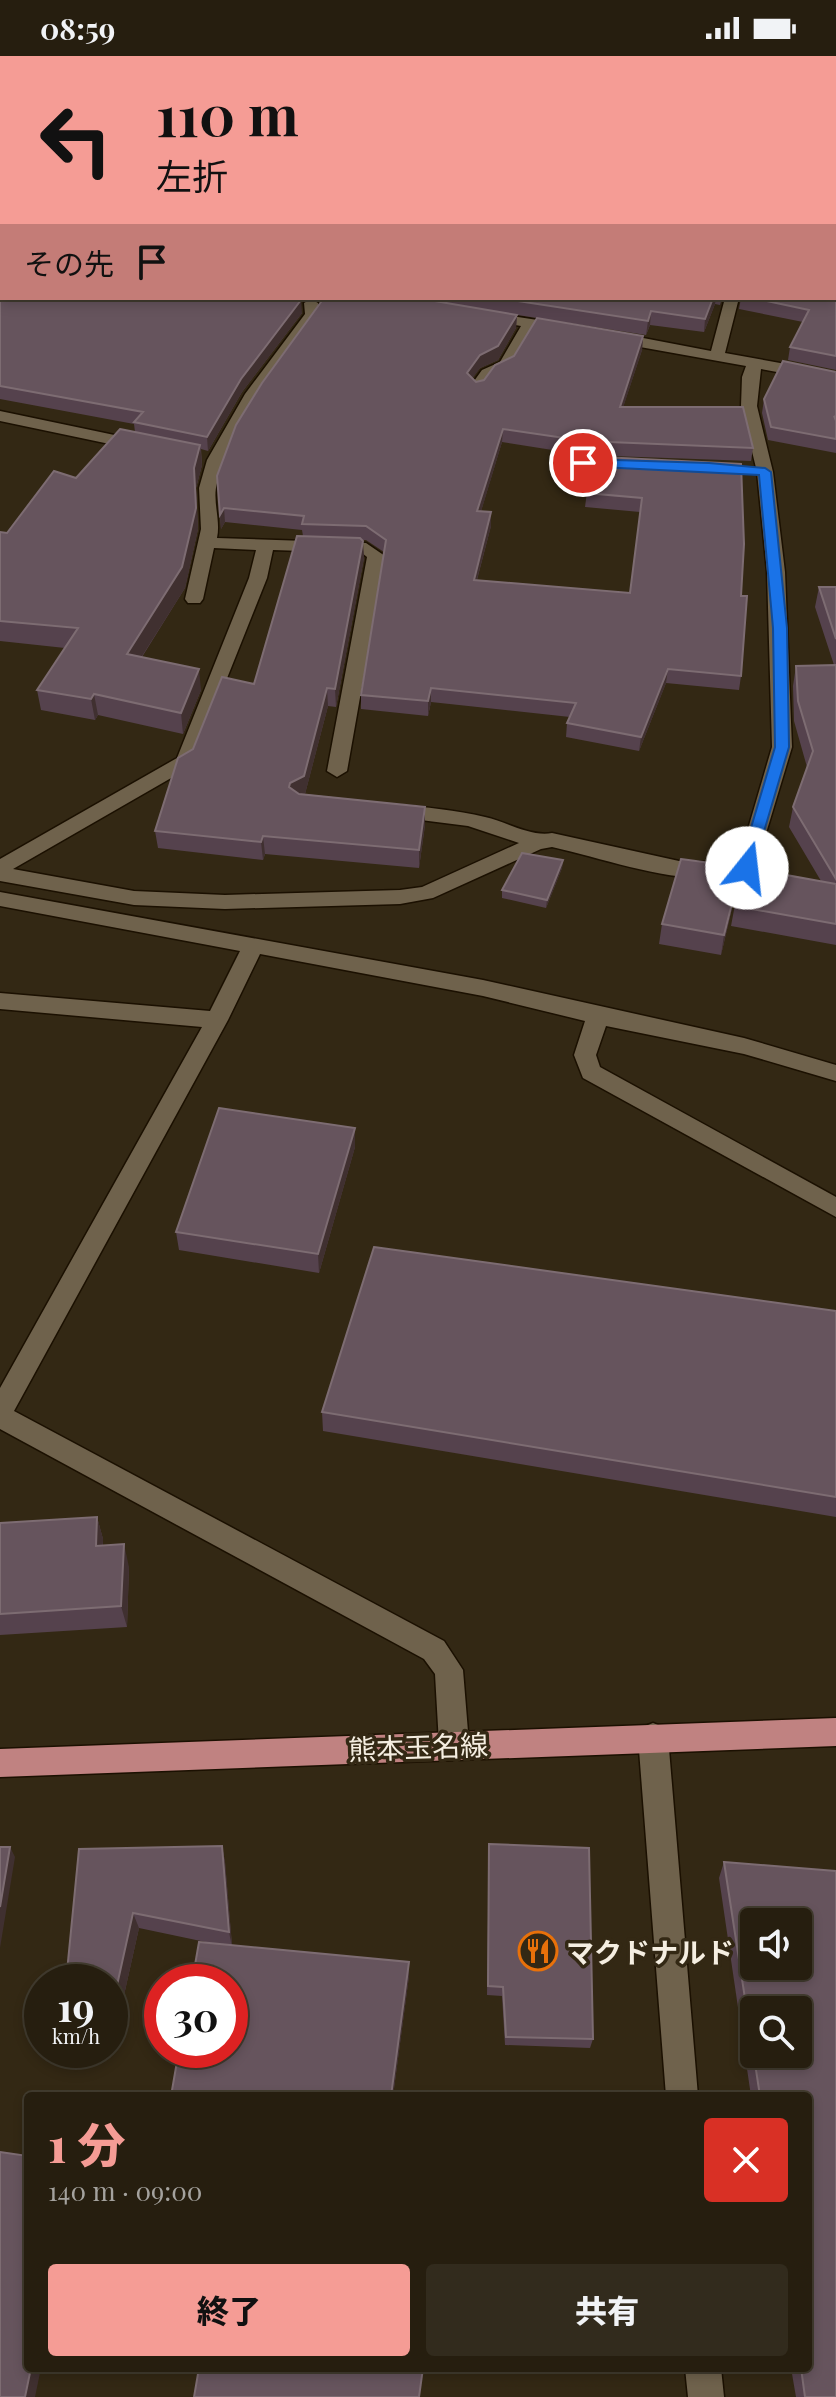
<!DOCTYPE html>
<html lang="ja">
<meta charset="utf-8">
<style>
body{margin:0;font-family:"Playfair Display","Noto Sans JP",serif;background:#322b1d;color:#f1f3f6;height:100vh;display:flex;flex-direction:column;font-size:30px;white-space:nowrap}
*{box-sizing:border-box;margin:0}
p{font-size:26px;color:#a4a29e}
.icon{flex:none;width:44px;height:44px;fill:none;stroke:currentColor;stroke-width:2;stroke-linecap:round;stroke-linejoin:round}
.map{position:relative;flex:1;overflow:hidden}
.sheet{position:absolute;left:24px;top:2036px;width:788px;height:280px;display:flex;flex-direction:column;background:#261e0f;border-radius:8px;box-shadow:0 4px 12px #0003,0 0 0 2px #423c2f}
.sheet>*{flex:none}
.hud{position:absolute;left:0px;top:0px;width:836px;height:244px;box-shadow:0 4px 12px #0003,0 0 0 2px #423c2f;background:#f59c95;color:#111;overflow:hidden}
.buttons{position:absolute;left:740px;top:1852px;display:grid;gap:16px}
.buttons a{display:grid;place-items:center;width:72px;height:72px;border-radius:8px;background:#261e0f;box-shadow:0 4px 12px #0003,0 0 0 2px #423c2f;font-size:40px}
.speed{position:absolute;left:24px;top:1908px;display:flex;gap:16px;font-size:40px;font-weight:700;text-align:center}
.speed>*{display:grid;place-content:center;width:104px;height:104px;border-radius:50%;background:#261e0f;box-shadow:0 4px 12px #0003,0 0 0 2px #423c2f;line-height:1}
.speed small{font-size:20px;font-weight:400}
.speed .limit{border:12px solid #d22;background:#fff;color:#111}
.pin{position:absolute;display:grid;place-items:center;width:68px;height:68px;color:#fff;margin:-34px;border:4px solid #fff;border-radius:50%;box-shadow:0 2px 8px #0007}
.me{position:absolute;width:88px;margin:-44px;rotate:16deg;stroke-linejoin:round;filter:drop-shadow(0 0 6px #0008)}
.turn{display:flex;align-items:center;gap:28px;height:168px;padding:0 24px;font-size:36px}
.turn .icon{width:104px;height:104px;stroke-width:2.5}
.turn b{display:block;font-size:56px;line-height:68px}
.then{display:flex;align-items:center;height:76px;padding:0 24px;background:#0003;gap:16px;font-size:30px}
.round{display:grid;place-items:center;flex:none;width:84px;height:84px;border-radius:8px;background:#322b1d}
.overview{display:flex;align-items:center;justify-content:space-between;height:136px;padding:0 24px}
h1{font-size:48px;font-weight:800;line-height:60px;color:#f59c95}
.primary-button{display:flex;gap:16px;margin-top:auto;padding:16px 24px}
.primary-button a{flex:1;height:92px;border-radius:8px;background:#f59c95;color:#111;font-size:32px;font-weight:800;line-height:92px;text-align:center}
.primary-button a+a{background:#322b1d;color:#f1f3f6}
.status{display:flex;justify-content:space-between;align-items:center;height:56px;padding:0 40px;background:#261e0f;direction:ltr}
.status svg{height:22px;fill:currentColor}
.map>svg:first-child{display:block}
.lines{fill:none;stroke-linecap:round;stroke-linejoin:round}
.street-casing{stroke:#1b1001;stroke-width:3}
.primary-casing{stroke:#1b1001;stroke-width:3}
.street{fill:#6f624c;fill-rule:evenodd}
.primary{fill:#c08281;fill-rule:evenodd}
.wall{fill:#55424d;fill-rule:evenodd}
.shaded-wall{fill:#403030}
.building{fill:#66545d;stroke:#7d6c72;stroke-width:2;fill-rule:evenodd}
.route{fill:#1a73e8;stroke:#114b97;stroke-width:2}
.labels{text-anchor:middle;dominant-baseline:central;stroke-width:7;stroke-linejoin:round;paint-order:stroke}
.near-street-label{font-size:28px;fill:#f5eee1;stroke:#332814}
.near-poi-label{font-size:28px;font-weight:bold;fill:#f5eee1;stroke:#332814;text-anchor:start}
</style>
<div class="status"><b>08:59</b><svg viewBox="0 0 49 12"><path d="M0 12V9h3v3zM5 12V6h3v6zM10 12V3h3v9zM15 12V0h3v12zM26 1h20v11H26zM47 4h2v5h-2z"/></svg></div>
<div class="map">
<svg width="836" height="2341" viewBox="0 0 836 2341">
<rect width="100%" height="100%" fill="#332814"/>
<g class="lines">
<g class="street-casing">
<path id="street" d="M 537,0 L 559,0 L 560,2 L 538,2 Z
M 725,242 L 739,242 L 725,297 L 836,317 L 836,327 L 761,313 L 757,350 L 773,416 L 785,516 L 792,691 L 754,817 C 690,835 615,805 552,791 L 541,793 L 433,842 L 400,848 L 225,853 L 134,849 L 0,825 L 0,803 L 177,702 L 249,522 L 256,494 L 214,492 L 203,543 L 200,547 L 188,547 L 185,543 L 201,473 L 199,432 L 207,404 L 245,338 L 305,258 L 304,247 L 311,243 L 318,247 L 319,258 C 283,310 233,364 217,427 C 212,445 221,464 217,482 L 366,487 L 385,500 L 347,715 L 337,721 L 327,715 L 367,501 L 362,497 L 273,494 L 267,522 L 192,710 L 13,813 L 134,835 L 225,839 L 400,834 L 422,831 L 519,787 L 468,770 L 389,760 L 386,755 L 396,749 C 426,751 456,754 485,761 C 507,766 531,781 552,777 L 679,805 L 738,807 L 772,691 L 767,516 L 757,416 L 741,350 L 742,321 L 746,310 L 612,286 L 604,281 L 612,276 L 711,295 Z
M 486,256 L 564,268 L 572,273 L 564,278 L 534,273 L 511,312 L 493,320 L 483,335 L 477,337 L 469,332 L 482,314 L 500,306 L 521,270 L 481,263 L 479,260 Z
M 0,355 L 143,385 L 151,390 L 143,395 L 0,365 Z
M 0,836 L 483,924 L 744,982 L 836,1009 L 836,1025 L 744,998 L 606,970 L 596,999 L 600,1011 L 836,1141 L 836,1161 L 583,1022 L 574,999 L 585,965 L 483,940 L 260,898 L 228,964 L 14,1355 L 444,1585 L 463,1614 L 469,1688 L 464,1698 L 454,1702 L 444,1698 L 439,1688 L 435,1618 L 424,1603 L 0,1373 L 0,1332 L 202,971 L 0,953 L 0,937 L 210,955 L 240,895 L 0,850 Z
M 653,1667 L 663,1671 L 668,1681 L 698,2040 L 666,2040 L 638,1681 L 643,1671 Z
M 685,2312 L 721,2312 L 724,2341 L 688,2341 Z"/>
</g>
<g class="primary-casing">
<path id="primary" d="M 836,1662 L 836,1690 L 0,1721 L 0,1693 Z"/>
</g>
<use href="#street" class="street"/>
<use href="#primary" class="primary"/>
</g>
<path class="wall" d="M 0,0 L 2,2 L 2,242 L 302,257 L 242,336 L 208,395 L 201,393 L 202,409 L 196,432 L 198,473 L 185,532 L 142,601 L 201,634 L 183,678 L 98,659 L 95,664 L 41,654 L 37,634 L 65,592 L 0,585 L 0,476 L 7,477 L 135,376 L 134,368 L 0,343 Z
M 836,0 L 836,314 L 788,304 L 790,291 L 803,266 L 739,253 L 741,242 L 834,242 L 834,2 Z
M 321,242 L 722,242 L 720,249 L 715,248 L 704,276 L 650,269 L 646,279 L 485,254 L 517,259 L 516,272 L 498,304 L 480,312 L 472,322 L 476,326 L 484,324 L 643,280 L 642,294 L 623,351 L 753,392 L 751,405 L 584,399 L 502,386 L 481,455 L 491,470 L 477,524 L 630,537 L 640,456 L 585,451 L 588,428 L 578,427 L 579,414 L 741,408 L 741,620 L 739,634 L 666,627 L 639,695 L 566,681 L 567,667 L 570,661 L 431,646 L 428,660 L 361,653 L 361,639 L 384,496 L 366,484 L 362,484 L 364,502 L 336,651 L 328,650 L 305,738 L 425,751 L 425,769 L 419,812 L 265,798 L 263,804 L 158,792 L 155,775 L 193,693 L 254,628 L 303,480 L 302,474 L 225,466 L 221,473 L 217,420 L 321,246 Z
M 836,316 L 836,397 L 768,384 L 762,357 L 764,343 Z
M 819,531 L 836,531 L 836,889 L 731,870 L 742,811 L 821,825 L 789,771 L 793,751 L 807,711 L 794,665 L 793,630 L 796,610 L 834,609 L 815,551 Z
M 563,804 L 562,812 L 546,852 L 502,842 L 502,834 Z
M 737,831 L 721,899 L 659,888 L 662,868 Z
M 355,1072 L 355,1091 L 319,1217 L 179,1194 L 176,1176 Z
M 836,1255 L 836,1461 L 323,1375 L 322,1356 Z
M 97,1461 L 103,1483 L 103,1490 L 129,1511 L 127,1571 L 0,1579 L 0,1467 Z
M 489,1788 L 593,1983 L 590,1992 L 505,1989 L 502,1940 L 487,1939 Z
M 222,1790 L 225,1806 L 232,1889 L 409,1906 L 409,1920 L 393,2040 L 171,2040 L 215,1888 L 139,1872 L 110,2002 L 67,2001 L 63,1994 L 110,1994 L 79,1793 Z
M 724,1806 L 836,1815 L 836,2341 L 796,2341 L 791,2312 L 808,2312 L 808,2040 L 751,2040 L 719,1822 ZM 754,1866 L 798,1866 L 798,1910 L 754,1910 ZM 754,1954 L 798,1954 L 798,1998 L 754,1998 Z"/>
<path class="shaded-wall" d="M 713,242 L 716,242 L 715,248 L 704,276 L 705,263 Z
M 301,244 L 302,257 L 242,336 L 208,395 L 207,381 L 241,323 Z
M 651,255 L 650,269 L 646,279 L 648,265 Z
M 517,259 L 516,272 L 498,304 L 480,312 L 467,330 L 467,317 L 480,299 Z
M 643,280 L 642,294 L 619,364 L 620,351 Z
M 503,373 L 502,386 L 477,469 L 477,455 Z
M 200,389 L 202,409 L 196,432 L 198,473 L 185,532 L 130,619 L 127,598 L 194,412 Z
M 224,452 L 225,466 L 221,473 L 220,459 Z
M 491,456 L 491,470 L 473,538 L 474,524 Z
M 363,485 L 364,502 L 336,651 L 335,633 Z
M 199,613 L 201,634 L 183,678 L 181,657 Z
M 668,613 L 666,627 L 639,695 L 641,681 Z
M 327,632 L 328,650 L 305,738 L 291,744 L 289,731 Z
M 431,632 L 431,646 L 428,660 L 428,645 Z
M 94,638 L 98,659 L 95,664 L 91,643 Z
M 425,751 L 425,769 L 419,812 L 419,794 Z
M 263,780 L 265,798 L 263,804 L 261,786 Z
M 563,804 L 562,812 L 546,852 L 547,844 Z
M 741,811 L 737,831 L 721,899 L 724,879 Z
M 355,1072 L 355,1091 L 319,1217 L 318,1198 Z
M 97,1461 L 103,1483 L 102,1512 L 96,1490 Z
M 124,1488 L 129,1511 L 127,1571 L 121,1550 Z
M 222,1790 L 225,1806 L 232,1891 L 229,1876 Z
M 10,1791 L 15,1801 L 0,1892 L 0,1851 Z
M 133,1857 L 139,1872 L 110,2002 L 106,1994 L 110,1994 L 110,1961 Z
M 409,1906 L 409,1920 L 393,2040 L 391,2040 Z
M 31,2312 L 41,2312 L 35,2341 L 25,2341 Z"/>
<path class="building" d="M 0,0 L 303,0 L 309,2 L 2,3 Z
M 362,0 L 538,0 L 551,2 L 361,2 Z
M 744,0 L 836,0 L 836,33 L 834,34 L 834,2 L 742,2 Z
M 0,12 L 2,13 L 2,242 L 301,242 L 301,244 L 241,323 L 207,381 L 134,366 L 143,356 L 0,330 Z
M 834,44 L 836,44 L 836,164 L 834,165 Z
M 834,168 L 836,176 L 836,300 L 790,291 L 809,254 L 753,242 L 834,242 Z
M 321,242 L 417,242 L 517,259 L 498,290 L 480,299 L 467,317 L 476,326 L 484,324 L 495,309 L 514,300 L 537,262 L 643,280 L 620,351 L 743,351 L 753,392 L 585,385 L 503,373 L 477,455 L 491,456 L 474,524 L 630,537 L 642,442 L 586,437 L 591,415 L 579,414 L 582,400 L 741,408 L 744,488 L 741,540 L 747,540 L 741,620 L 668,613 L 641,681 L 567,667 L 576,647 L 431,632 L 428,645 L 361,639 L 386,484 L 366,470 L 302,468 L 304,460 L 224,452 L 220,459 L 217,420 L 236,369 L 262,327 L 321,246 Z
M 498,242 L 713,242 L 705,263 L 651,255 L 648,265 Z
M 783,305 L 836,316 L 836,362 L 834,360 L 836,365 L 836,383 L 771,371 L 764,343 Z
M 120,373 L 200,389 L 194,412 L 196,452 L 182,511 L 127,598 L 199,613 L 181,657 L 94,638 L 91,643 L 37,634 L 78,572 L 0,565 L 0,476 L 7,477 L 54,415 L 76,422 Z
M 297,480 L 360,482 L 363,485 L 335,633 L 327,632 L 304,720 L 290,727 L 289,731 L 299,738 L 425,751 L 419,794 L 263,780 L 261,786 L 155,775 L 178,702 L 193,693 L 222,621 L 254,628 Z
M 819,531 L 836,531 L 836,583 Z
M 836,609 L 836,823 L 793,751 L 813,695 L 798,645 L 796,610 Z
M 522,797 L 563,804 L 547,844 L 502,834 Z
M 681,803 L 741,811 L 724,879 L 662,868 Z
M 742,811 L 836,828 L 836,868 L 735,850 Z
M 219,1052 L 355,1072 L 318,1198 L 176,1176 Z
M 374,1191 L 836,1255 L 836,1441 L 322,1356 Z
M 97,1461 L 96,1490 L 124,1488 L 121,1550 L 0,1558 L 0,1467 Z
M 489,1788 L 589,1792 L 593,1983 L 506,1981 L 503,1931 L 488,1930 Z
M 222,1790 L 229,1876 L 133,1857 L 110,1961 L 110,1926 L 66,1926 L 79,1793 Z
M 0,1791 L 10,1791 L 0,1851 Z
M 724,1806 L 836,1815 L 836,2341 L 805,2341 L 801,2312 L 808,2312 L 808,2040 L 760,2040 ZM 754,1866 L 798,1866 L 798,1910 L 754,1910 ZM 754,1954 L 798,1954 L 798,1998 L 754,1998 Z
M 199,1886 L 409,1906 L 391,2040 L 171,2040 L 179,1994 L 230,1994 L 230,1926 L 192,1926 Z
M 0,2096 L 28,2100 L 28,2312 L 31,2312 L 25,2341 L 0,2341 Z
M 199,2312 L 423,2312 L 419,2341 L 194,2341 Z"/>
<path class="route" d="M 583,403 L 709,407 L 765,412 L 771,416 L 787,572 L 789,691 L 752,816 L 741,816 L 739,812 L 775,691 L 773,572 L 759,419 L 579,410 L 577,407 Z"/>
<defs>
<g id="restaurant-ring" transform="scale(2)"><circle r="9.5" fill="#332814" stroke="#e8710a" stroke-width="1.5"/><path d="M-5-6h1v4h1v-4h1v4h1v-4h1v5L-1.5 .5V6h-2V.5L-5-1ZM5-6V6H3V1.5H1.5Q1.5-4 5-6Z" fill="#e8710a"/></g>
</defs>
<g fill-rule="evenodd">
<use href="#restaurant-ring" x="538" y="1895"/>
</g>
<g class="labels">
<g class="near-street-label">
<text transform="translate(418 1690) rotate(-2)">熊本玉名線</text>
</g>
<g class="near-poi-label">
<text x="566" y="1895">マクドナルド</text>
</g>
</g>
</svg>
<div class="buttons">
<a><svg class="icon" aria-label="sound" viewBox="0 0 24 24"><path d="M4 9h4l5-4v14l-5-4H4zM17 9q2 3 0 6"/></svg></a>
<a><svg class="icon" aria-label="search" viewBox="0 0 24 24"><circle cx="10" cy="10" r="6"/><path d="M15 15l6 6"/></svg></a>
</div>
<div class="speed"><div>19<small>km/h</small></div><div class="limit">30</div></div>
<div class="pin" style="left:583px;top:407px;background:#d93025"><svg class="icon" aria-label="arrive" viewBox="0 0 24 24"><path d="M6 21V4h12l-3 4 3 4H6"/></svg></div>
<svg class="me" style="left:747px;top:812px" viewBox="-20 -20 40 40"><circle r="19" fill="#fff"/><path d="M0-13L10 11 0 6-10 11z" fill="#1a73e8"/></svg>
<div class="hud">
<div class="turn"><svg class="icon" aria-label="left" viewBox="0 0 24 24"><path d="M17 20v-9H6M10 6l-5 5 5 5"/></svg><div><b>110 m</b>左折</div></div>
<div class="then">その先<svg class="icon" aria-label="arrive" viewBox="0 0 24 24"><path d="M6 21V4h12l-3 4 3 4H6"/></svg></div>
</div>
<section class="sheet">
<div class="overview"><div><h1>1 分</h1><p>140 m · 09:00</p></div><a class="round" style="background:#d93025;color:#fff"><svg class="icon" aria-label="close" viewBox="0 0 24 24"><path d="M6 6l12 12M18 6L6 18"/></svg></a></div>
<div class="primary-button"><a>終了</a><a>共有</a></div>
</section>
</div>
